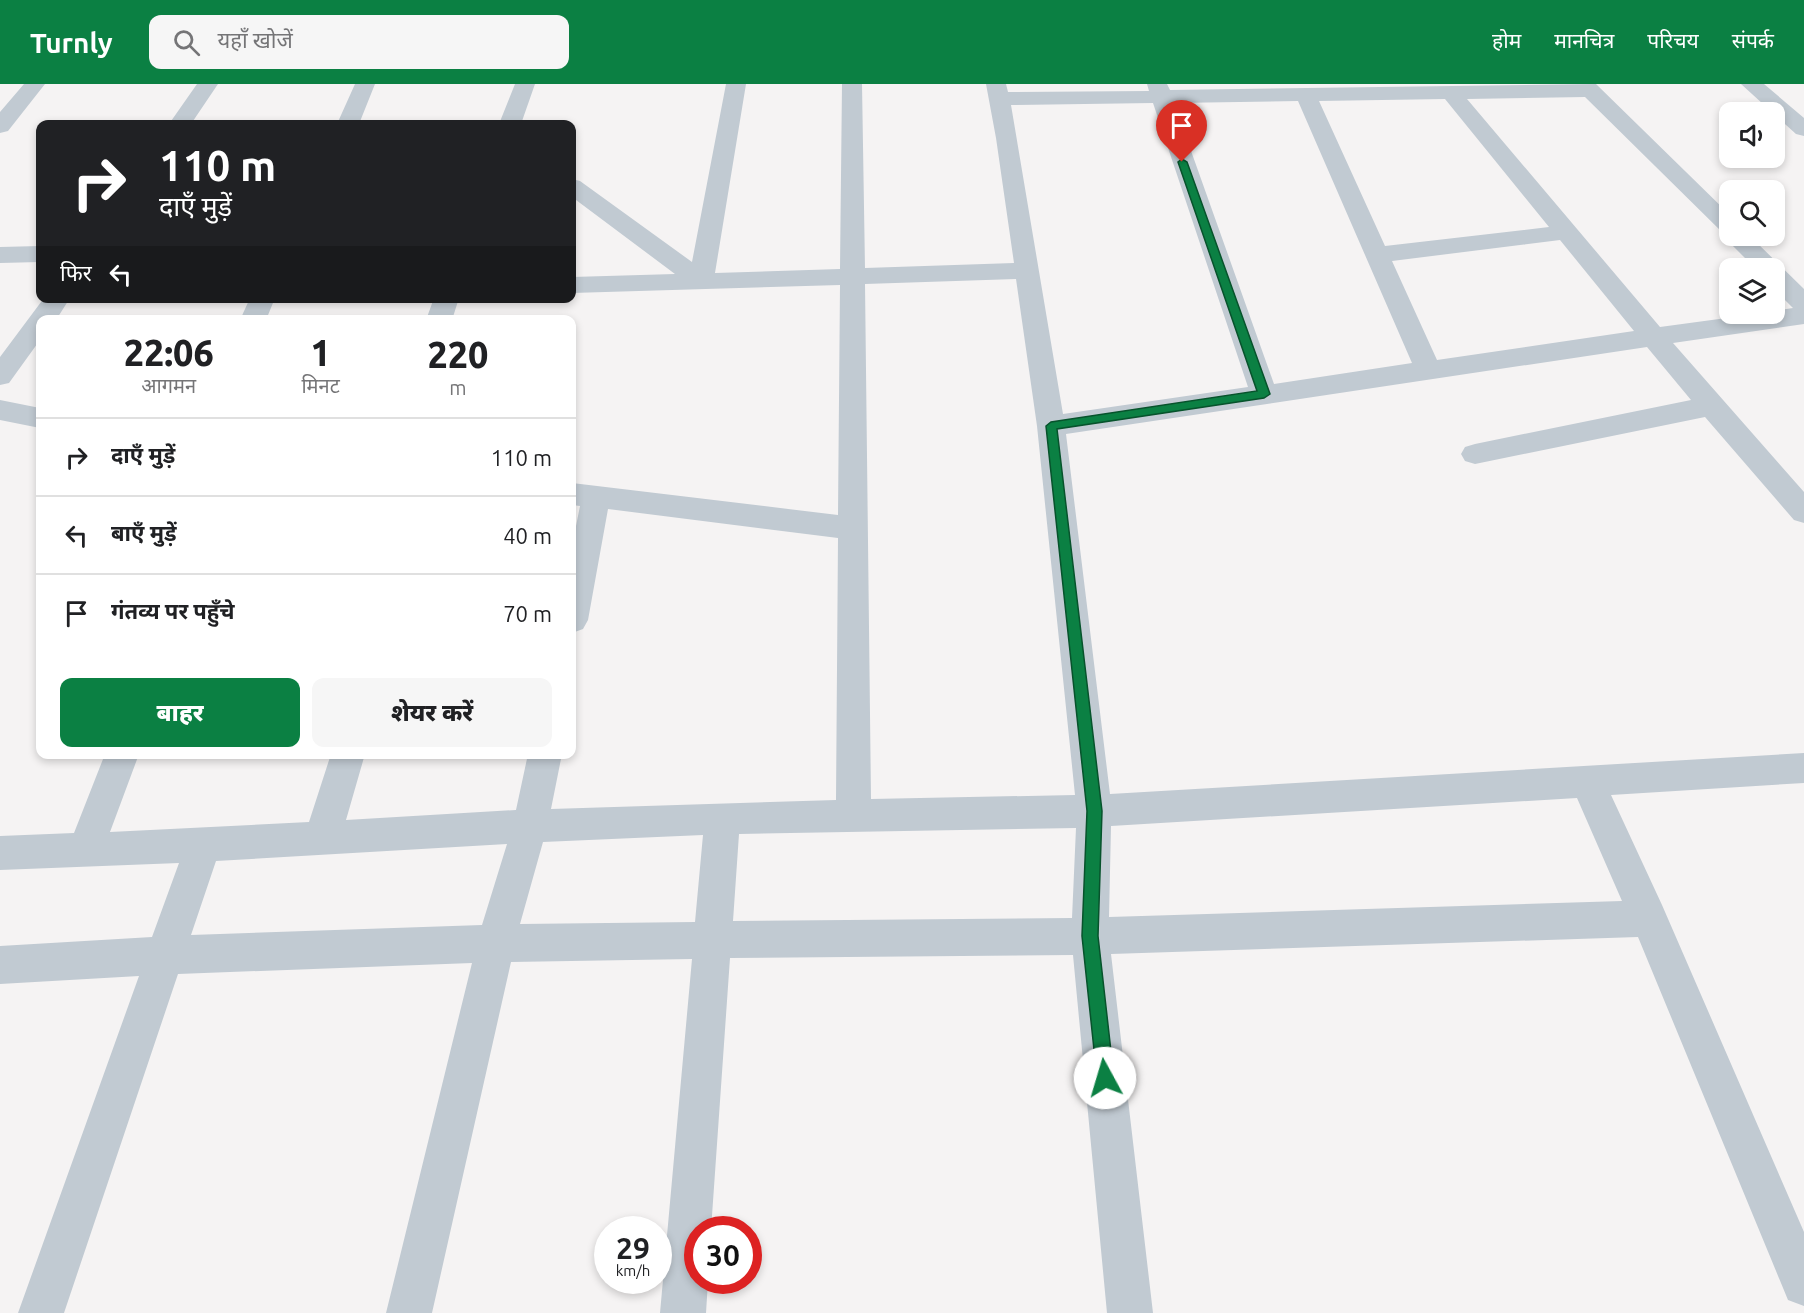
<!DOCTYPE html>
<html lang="hi">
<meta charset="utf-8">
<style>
body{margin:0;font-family:Ubuntu,"Noto Sans Devanagari",sans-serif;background:#f6f6f6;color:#202124;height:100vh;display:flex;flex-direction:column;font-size:22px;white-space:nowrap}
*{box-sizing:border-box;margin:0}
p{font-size:20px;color:#757577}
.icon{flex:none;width:33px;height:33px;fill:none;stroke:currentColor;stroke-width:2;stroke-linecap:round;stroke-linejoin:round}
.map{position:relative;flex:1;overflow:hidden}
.sheet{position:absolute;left:36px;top:231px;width:540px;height:444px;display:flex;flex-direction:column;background:#fff;border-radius:12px;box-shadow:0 3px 9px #0003}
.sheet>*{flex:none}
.banner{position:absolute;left:36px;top:36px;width:540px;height:183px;border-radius:12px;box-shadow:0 3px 9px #0003;background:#202124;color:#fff;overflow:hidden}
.buttons{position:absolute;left:1719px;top:18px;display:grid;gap:12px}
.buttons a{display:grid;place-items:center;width:66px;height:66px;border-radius:12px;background:#fff;box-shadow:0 3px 9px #0003;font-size:30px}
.speed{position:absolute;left:594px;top:1132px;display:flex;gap:12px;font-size:30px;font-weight:700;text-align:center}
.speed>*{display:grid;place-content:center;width:78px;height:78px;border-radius:50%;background:#fff;box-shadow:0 3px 9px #0003;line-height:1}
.speed small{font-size:15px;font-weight:400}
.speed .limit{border:9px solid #d22;background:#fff;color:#111}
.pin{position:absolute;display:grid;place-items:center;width:51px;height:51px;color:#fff;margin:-62px -26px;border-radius:50% 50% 50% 0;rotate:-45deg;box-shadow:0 0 6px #0007}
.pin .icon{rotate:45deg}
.me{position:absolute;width:66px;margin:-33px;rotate:354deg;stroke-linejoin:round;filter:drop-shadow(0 0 4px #0008)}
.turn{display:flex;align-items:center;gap:21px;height:126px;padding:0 24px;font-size:27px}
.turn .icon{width:78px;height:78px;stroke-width:2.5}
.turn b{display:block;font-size:42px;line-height:51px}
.then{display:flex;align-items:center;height:57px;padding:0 24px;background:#0003;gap:12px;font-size:22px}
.eta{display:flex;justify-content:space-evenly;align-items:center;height:102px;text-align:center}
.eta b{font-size:36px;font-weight:800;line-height:42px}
.cta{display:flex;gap:12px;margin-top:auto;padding:12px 24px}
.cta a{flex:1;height:69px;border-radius:12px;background:#0b8043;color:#fff;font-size:24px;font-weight:800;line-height:69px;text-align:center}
.cta a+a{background:#f6f6f6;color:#202124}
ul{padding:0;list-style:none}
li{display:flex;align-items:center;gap:18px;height:78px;padding:0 24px;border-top:2px solid #e0e0e0}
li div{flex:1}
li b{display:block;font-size:22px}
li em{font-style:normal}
header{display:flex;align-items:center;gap:36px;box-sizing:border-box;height:84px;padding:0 30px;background:#0b8043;color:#fff}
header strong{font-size:28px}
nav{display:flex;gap:33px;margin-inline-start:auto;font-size:21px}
.search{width:420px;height:54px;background:#f6f6f6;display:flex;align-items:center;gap:15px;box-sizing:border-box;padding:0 21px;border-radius:12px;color:#757577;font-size:22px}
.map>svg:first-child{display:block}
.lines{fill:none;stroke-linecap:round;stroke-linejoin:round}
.minor{fill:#c1cad2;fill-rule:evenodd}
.route{fill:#0b8043;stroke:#07532c;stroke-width:1.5}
</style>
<header>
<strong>Turnly</strong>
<div class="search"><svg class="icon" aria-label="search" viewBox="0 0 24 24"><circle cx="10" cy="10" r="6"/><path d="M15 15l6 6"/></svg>यहाँ खोजें</div>
<nav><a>होम</a><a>मानचित्र</a><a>परिचय</a><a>संपर्क</a></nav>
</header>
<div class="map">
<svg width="1804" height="1229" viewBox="0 0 1804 1229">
<rect width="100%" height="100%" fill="#f5f3f3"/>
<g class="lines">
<path class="minor" d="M 24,0 L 45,0 L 8,47 L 0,49 L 0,28 Z
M 197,0 L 218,0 L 191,40 L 169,40 Z
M 355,0 L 375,0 L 359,40 L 337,40 Z
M 515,0 L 535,0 L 521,40 L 499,40 Z
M 726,0 L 746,0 L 715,189 L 840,185 L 842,0 L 862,0 L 865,184 L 1014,179 L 996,54 L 986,0 L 1006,0 L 1008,8 L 1149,7 L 1147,0 L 1167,0 L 1170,6 L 1596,0 L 1730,131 L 1730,152 L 1750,152 L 1804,205 L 1804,240 L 1673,259 L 1804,408 L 1804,439 L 1794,436 L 1705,333 L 1475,380 L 1465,377 L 1461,370 L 1465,363 L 1475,360 L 1691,316 L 1647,263 L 1066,350 L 1110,710 L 1804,669 L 1804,699 L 1611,711 L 1662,821 L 1804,1148 L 1804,1222 L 1788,1216 L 1638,853 L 1111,870 L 1153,1229 L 1107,1229 L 1073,871 L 730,874 L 711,1146 L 698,1146 L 698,1197 L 708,1197 L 706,1229 L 660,1229 L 692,875 L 511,878 L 432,1229 L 386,1229 L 472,879 L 178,890 L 64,1229 L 18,1229 L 139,892 L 0,900 L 0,862 L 152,853 L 179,779 L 0,786 L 0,752 L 74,749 L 105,670 L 139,670 L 110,748 L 309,738 L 331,670 L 365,670 L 346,736 L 516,726 L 528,670 L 562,670 L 551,725 L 836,716 L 838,454 L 608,425 L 588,536 L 583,545 L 572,549 L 572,462 L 580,422 L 572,421 L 572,399 L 838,431 L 840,201 L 572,209 L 572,193 L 675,190 L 572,113 L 572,95 L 580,97 L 692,178 ZM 1585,13 L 1725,151 L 1728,157 L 1755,184 L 1774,184 L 1774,205 L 1793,224 L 1774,227 L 1774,230 L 1756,230 L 1660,243 L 1467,15 ZM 1445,15 L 1549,143 L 1385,162 L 1319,17 ZM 1298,17 L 1412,279 L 1274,300 L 1174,19 ZM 1153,19 L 1248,303 L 1063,330 L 1011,21 ZM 1560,156 L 1634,247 L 1437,276 L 1392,177 ZM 1016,195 L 1037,342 L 1075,711 L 871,715 L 865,200 ZM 1577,714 L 1622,817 L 1109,833 L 1111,742 ZM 1076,744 L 1072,834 L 733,837 L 739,750 ZM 703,751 L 695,838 L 520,840 L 543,758 ZM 507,760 L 482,841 L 191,851 L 216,777 Z
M 1741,0 L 1764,0 L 1804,34 L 1804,52 L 1796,50 Z
M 40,162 L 40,178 L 0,179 L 0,163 Z
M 44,214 L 70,214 L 56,236 L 40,236 L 40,256 L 9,299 L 0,301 L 0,273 Z
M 250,214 L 275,214 L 266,236 L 240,236 Z
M 434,214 L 459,214 L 452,236 L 426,236 Z
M 0,316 L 40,324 L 40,344 L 0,336 Z"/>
</g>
<path class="route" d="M 1182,75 L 1187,78 L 1270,310 L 1264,314 L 1057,345 L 1102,727 L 1098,852 L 1114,994 L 1111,1000 L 1105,1002 L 1099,1000 L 1097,994 L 1082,852 L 1087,727 L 1046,342 L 1051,338 L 1257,307 L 1178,78 Z"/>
</svg>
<div class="buttons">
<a><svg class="icon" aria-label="sound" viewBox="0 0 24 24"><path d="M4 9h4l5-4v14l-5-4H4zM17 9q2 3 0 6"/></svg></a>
<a><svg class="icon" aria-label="search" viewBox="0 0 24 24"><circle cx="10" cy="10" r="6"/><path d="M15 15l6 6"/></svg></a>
<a><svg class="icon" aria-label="layers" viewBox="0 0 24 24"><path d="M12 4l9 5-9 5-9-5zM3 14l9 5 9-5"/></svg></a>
</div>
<div class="speed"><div>29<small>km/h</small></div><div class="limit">30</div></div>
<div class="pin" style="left:1182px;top:78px;background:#d93025"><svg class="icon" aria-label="arrive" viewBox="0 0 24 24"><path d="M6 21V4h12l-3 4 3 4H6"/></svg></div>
<svg class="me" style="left:1105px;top:994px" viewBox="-20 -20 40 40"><circle r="19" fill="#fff"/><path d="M0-13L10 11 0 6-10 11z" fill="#0b8043"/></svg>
<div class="banner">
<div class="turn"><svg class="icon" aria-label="right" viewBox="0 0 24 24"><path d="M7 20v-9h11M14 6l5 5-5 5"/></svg><div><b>110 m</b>दाएँ मुड़ें</div></div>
<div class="then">फिर<svg class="icon" aria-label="left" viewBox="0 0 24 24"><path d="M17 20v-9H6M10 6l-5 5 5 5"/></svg></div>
</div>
<section class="sheet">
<div class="eta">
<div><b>22:06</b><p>आगमन</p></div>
<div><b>1</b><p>मिनट</p></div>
<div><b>220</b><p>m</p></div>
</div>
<ul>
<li><svg class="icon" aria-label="right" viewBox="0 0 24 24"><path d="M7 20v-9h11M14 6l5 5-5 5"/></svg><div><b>दाएँ मुड़ें</b></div><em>110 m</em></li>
<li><svg class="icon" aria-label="left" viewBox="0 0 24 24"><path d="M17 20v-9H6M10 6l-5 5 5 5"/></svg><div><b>बाएँ मुड़ें</b></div><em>40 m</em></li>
<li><svg class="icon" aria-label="arrive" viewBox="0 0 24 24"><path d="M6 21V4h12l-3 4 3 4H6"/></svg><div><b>गंतव्य पर पहुँचे</b></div><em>70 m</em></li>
</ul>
<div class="cta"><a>बाहर</a><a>शेयर करें</a></div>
</section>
</div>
